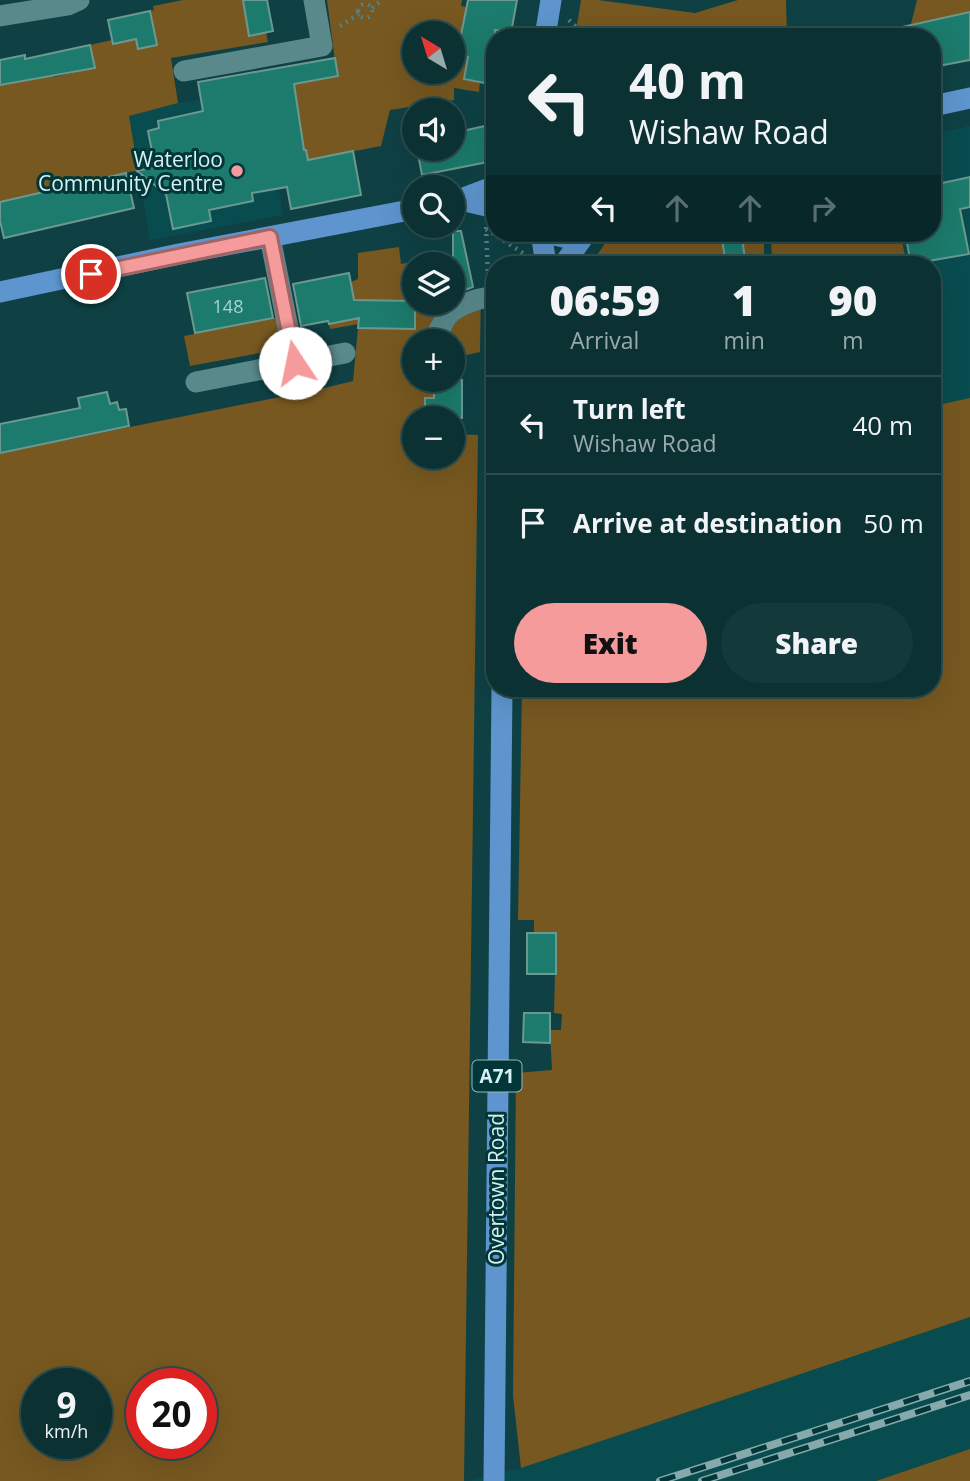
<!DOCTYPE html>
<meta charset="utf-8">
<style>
body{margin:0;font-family:"Open Sans",sans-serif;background:#14393b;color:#f1f3f6;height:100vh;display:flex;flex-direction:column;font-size:26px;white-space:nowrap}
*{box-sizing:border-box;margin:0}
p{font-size:23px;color:#9aa9ac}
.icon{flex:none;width:38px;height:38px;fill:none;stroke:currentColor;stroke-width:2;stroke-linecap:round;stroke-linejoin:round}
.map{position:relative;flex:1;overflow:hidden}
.details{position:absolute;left:486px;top:256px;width:455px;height:441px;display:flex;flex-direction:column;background:#0b3133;border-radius:28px;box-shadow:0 7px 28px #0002,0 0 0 2px #2b4c4e}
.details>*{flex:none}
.top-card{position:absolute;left:486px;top:28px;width:455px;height:214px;border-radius:28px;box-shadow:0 7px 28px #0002,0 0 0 2px #2b4c4e;background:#0b3133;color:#f1f3f6;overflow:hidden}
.needle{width:46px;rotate:322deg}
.tools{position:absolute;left:402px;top:21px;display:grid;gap:14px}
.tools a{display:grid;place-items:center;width:63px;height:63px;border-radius:50%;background:#0b3133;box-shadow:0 7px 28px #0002,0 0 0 2px #2b4c4e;font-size:35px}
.speed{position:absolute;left:21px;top:1368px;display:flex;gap:14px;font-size:35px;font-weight:700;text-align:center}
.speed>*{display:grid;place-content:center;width:91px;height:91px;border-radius:50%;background:#0b3133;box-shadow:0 7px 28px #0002,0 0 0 2px #2b4c4e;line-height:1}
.speed small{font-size:18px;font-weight:400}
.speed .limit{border:10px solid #d22;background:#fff;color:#111}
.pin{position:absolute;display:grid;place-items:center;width:60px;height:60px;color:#fff;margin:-30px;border:4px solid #fff;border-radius:50%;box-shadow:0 2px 7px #0007}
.me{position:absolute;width:77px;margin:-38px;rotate:349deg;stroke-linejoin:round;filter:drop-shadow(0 0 5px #0008)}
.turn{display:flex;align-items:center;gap:24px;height:147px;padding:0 28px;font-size:32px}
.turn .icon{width:91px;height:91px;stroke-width:2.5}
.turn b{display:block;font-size:49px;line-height:60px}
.lanes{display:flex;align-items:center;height:66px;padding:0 28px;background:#0003;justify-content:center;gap:35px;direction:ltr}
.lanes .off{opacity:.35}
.eta{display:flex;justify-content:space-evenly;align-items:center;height:119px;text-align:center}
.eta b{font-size:42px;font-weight:800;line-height:49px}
.button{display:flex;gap:14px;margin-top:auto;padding:14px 28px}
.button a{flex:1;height:80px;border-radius:42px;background:#f59b9c;color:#111;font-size:28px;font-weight:800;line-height:80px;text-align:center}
.button a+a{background:#14393b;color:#f1f3f6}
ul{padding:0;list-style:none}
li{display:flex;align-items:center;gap:21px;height:98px;padding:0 28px;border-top:2px solid #2b4c4e}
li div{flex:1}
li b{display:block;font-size:26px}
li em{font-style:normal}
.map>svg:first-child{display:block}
.built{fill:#094c4f}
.green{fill:#775820;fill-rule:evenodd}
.building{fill:#1c7b6c;stroke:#6b998f;stroke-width:2}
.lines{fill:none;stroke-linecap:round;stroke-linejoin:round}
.path{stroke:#567f82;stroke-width:4.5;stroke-dasharray:2 5;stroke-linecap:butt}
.minor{stroke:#59898b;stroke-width:21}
.major{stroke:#5e95ce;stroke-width:21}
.rail-casing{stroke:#86a9ab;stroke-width:8}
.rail{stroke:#013739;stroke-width:5;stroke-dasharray:16;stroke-linecap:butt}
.route-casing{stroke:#9f6565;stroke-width:18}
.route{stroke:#f59b9c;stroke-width:12}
.poi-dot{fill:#f59b9c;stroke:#013739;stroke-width:2.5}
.labels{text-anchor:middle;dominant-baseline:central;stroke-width:6;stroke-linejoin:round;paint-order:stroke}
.number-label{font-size:18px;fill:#a8d3d0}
.shield{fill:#013739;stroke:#97b8ba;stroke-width:2}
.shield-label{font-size:19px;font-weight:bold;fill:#d7f0f1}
.poi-label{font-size:21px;fill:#d7f0f1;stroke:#013739;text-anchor:end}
.street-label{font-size:21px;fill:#d7f0f1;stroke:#013739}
</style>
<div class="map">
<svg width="970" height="1481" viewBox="0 0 970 1481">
<rect width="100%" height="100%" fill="#0f4144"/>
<path class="built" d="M 261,90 L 283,215 L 150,240 L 129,116 L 178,103 Z
M 970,126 L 970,398 L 933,406 L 933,264 L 907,264 L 900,233 L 933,233 L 933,134 Z
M 970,1317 L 970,1449 L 876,1481 L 469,1481 L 521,1468 Z"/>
<path class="green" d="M 183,0 L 243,0 L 249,35 L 266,32 L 268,42 L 171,58 L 178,103 L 129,116 L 138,170 L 0,202 L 0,85 L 29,79 L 50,58 L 54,77 L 95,68 L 90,45 L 112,40 L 114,44 L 136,39 L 138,49 L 157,45 L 150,11 L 154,10 L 153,6 Z
M 327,0 L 462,0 L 461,6 L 466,7 L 462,31 L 469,54 L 464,78 L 480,82 L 479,92 L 454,88 L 454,100 L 390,110 L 381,146 L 308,160 L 306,150 L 291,153 L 261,90 L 337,76 ZM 415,33 L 453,33 L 453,72 L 415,72 Z
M 581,0 L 598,0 L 695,13 L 738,0 L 786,0 L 787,37 L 756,37 L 755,33 L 740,37 L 575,37 Z
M 917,0 L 970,0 L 970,12 L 939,19 L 908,36 Z
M 612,233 L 764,233 L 764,264 L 591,264 Z
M 771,233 L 900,233 L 907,264 L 772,264 Z
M 399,247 L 401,264 L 411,262 L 415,281 L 415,303 L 453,303 L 453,295 L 481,290 L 480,352 L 453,358 L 453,341 L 415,341 L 415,380 L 434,380 L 434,398 L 425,398 L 425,418 L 415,418 L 415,457 L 453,457 L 453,434 L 478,435 L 464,1481 L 0,1481 L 0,453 L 320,389 L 353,381 L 358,328 L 405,329 L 405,301 L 359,300 L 359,324 L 330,329 L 329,324 L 341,321 L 355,306 L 351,282 L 358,279 L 358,253 ZM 37,1384 L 96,1384 L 96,1444 L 37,1444 ZM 142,1384 L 201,1384 L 201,1444 L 142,1444 Z
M 280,317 L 286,348 L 190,366 L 184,336 Z
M 970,398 L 970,1317 L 521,1468 L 513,1396 L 516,1073 L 552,1070 L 550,1030 L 561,1030 L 562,1014 L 554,1013 L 556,933 L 534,933 L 534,920 L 518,920 L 522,688 L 933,688 L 933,406 Z
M 970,1449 L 970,1481 L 876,1481 Z"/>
<path class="building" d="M 243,0 L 267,0 L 273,31 L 249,36 Z
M 468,0 L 517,0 L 511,33 L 495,30 L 495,85 L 464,79 L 468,57 L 456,60 Z
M 150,11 L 157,45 L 138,49 L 136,39 L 113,44 L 108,20 Z
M 970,12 L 970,60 L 933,67 L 933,37 L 894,37 L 893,29 Z
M 90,45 L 95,68 L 0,85 L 0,60 L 25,55 L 25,59 Z
M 335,58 L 338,76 L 294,84 L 304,150 L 306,150 L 308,160 L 353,151 L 361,195 L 291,209 L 287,187 L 252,193 L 253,201 L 209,210 L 211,221 L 173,229 L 166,194 L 137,171 L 155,167 L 148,131 L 159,128 L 158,121 L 203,111 L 198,82 Z
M 485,126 L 493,161 L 422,175 L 417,149 L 453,149 L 453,133 Z
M 126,173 L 134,208 L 4,238 L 0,221 L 0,202 Z
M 970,177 L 970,207 L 960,209 L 969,254 L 911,264 L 905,233 L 933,233 L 933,185 Z
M 453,231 L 461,231 L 473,287 L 453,295 Z
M 721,233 L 741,233 L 746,264 L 726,264 Z
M 349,273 L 354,300 L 415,301 L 415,329 L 358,328 L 359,318 L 329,324 L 328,321 L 301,326 L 293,284 Z
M 265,278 L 273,318 L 195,333 L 187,293 Z
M 317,372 L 320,389 L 291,395 L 288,378 Z
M 434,380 L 462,380 L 462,418 L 425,418 L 425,398 L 434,398 Z
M 107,392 L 110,404 L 117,402 L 119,410 L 126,409 L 129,426 L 0,453 L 0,424 L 80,408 L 78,398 Z
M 527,933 L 556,933 L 556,974 L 527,974 Z
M 524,1013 L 550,1013 L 550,1043 L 523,1042 Z"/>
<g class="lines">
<path class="path" d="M358 11a7 7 0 1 1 14 0a7 7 0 1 1-14 0Z
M 372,8 L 382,0
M 569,20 L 586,37
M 340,26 L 359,14
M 486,227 L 488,277
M 486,229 L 523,253
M 488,317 L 488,391 L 495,413"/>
<path class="minor" d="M 0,16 L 68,5 L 79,0
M 184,71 L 322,46 L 314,0
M 270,237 L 295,363
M 439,330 C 442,325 445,319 448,315 C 457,306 484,294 495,299
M 196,382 L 345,353"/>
<path class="major" d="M 545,37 L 551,0
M 933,106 L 970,98
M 461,200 L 495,208
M 453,202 L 495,186
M 541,233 L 546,264
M 546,233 L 563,237 L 585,233
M 564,264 L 586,233
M 0,292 L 179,254 L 415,209
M 494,1481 L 502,688"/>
<g class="rail-casing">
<path id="rail" d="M 660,1481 L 970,1381
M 702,1481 L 970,1395"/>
</g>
<use href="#rail" class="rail"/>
</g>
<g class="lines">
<g class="route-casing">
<path id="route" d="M 91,274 L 270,237 L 295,363"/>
</g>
<use href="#route" class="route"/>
</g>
<circle class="poi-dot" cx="237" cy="171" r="7"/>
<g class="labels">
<g class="number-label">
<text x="228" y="306">148</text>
</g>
<rect class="shield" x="472.5" y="1060.5" width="49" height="31" rx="5"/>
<g class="shield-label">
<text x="497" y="1076">A71</text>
</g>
<g class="poi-label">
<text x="223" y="159">Waterloo<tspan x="223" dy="24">Community Centre</tspan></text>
</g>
<g class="street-label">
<text transform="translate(496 1189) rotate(-90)">Overtown Road</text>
</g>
</g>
</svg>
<div class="tools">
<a><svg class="needle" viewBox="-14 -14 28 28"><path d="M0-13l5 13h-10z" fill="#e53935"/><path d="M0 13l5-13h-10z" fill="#9aa9ac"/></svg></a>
<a><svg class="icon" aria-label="sound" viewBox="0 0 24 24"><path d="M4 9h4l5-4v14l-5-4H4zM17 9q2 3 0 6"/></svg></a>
<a><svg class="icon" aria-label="search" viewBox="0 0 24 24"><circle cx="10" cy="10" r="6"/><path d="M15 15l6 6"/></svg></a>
<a><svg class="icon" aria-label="layers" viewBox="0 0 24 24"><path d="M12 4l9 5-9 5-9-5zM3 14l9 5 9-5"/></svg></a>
<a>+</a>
<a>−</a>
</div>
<div class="speed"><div>9<small>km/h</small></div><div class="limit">20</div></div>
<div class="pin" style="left:91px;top:274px;background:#d93025"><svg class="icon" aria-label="arrive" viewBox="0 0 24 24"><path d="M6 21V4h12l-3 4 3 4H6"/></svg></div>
<svg class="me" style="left:295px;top:363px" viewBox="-20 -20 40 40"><circle r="19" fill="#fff"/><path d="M0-13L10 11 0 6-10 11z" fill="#f59b9c"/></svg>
<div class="top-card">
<div class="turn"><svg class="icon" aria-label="left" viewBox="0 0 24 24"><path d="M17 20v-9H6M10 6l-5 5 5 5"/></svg><div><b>40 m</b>Wishaw Road</div></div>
<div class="lanes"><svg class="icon" aria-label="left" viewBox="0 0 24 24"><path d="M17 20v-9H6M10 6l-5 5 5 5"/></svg><svg class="icon off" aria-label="ahead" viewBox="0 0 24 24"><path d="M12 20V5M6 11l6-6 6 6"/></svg><svg class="icon off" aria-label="ahead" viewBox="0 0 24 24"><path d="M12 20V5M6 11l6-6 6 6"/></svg><svg class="icon off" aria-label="right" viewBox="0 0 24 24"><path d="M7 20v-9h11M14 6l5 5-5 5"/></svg></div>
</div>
<section class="details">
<div class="eta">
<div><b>06:59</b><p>Arrival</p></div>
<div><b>1</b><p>min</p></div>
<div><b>90</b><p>m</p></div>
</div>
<ul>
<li><svg class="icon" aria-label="left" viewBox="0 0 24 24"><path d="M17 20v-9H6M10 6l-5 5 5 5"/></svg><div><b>Turn left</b><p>Wishaw Road</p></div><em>40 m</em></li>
<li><svg class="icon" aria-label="arrive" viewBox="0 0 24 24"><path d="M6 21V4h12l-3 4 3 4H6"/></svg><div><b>Arrive at destination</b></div><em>50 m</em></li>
</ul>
<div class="button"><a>Exit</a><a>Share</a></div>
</section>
</div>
